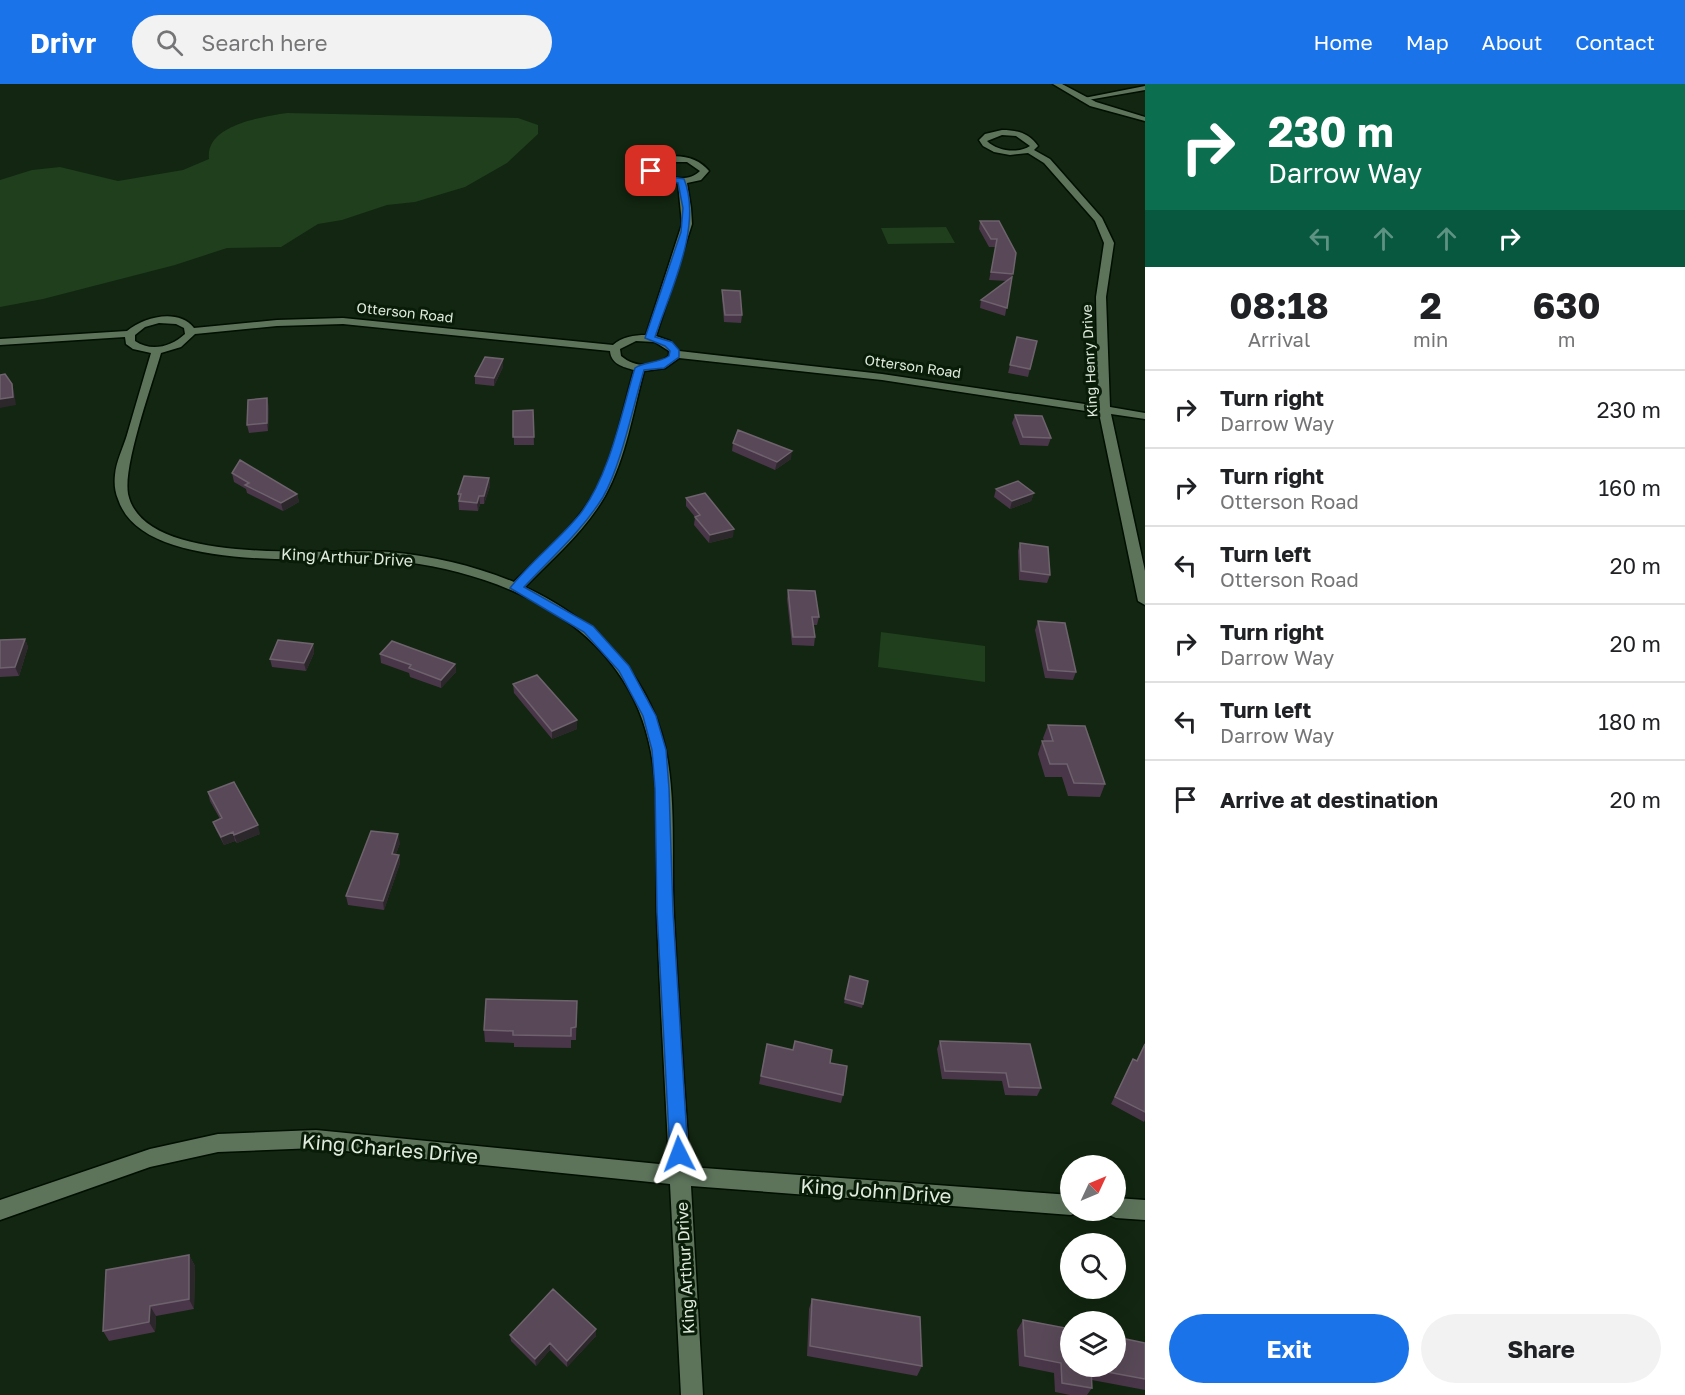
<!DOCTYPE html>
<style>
body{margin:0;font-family:"Golos Text",sans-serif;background:#f2f2f2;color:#202124;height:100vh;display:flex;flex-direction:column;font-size:22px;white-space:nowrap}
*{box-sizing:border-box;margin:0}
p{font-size:20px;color:#757577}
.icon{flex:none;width:33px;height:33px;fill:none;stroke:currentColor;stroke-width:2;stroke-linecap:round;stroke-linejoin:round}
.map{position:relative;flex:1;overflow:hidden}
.panel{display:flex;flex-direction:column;background:#fff;width:540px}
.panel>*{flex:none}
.banner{background:#0b6e4f;color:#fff;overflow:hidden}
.needle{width:39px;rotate:46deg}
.fabs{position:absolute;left:1060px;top:1071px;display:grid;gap:12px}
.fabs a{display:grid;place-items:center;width:66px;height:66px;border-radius:50%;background:#fff;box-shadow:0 6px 24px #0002;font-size:30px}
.pin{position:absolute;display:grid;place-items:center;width:51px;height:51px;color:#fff;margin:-26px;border-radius:12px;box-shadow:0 3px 9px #0006}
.me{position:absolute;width:66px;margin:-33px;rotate:357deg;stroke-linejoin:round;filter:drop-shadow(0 0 4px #0008)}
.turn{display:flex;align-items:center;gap:21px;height:126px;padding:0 24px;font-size:27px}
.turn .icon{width:78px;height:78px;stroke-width:2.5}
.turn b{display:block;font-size:42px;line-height:51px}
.lanes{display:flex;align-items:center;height:57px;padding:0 24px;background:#0003;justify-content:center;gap:30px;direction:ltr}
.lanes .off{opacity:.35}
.eta{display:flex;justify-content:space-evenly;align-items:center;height:102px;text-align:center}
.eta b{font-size:36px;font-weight:700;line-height:42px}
.button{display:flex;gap:12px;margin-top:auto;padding:12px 24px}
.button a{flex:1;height:69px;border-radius:36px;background:#1a73e8;color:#fff;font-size:24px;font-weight:700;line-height:69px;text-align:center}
.button a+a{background:#f2f2f2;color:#202124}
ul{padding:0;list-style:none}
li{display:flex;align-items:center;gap:18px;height:78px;padding:0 24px;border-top:2px solid #e0e0e0}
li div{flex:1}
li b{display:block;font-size:22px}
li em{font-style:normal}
header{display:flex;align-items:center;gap:36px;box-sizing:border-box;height:84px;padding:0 30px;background:#1a73e8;color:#fff}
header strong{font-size:28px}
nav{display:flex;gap:33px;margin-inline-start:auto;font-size:21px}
.search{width:420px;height:54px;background:#f2f2f2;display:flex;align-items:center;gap:15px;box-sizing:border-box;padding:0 21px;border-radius:33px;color:#757577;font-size:22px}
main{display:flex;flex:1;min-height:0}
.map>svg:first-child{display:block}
.green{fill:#1f3f1d}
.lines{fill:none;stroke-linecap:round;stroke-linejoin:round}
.service-casing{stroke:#010f00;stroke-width:3}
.minor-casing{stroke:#010f00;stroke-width:3}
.service{fill:#5d745b;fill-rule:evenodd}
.minor{fill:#5d745b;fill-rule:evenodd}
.wall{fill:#493648}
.shaded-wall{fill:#2c272b}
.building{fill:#594958;stroke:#6e626d;stroke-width:1.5}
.route{fill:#1a73e8;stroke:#114b97;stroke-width:1.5}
.labels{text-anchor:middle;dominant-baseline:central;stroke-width:6;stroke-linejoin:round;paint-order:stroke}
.far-street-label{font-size:14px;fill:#deebdd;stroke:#091c08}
.street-label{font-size:16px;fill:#deebdd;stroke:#091c08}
.near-street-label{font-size:20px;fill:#deebdd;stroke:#091c08}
</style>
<header>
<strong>Drivr</strong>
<div class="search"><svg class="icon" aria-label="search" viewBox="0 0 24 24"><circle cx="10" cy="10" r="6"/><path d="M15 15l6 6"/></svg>Search here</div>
<nav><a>Home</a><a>Map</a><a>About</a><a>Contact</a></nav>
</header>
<main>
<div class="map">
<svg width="1145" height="1311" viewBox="0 0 1145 1311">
<rect width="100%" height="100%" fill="#122611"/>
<path class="green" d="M 287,29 L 518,34 L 538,41 L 538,50 L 507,79 L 465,103 L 415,118 L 387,121 L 342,136 L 318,140 L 281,163 L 227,164 L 175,181 L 43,215 L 0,223 L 0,96 L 32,86 L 60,83 L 118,97 L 183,86 L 209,75 C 205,41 262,33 287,29 Z
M 946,143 L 955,159 L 888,160 L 881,144 Z
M 881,548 L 985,562 L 985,598 L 878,583 Z"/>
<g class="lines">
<g class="service-casing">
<path id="service" d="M 1145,2 L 1145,6 L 1082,17 L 1079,15 Z"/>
</g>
<g class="minor-casing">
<path id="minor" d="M 1053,0 L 1062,0 L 1096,18 L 1145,33 L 1145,37 L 1090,22 Z
M 1002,46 C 1017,46 1029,49 1038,62 L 1034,66 L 1050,75 L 1102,134 L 1114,159 L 1106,213 L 1110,323 L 1145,329 L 1145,335 L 1111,330 L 1145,487 L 1145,521 L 1138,517 L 1099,329 L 882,296 L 679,274 L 665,284 L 644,287 C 633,328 626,374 605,412 C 585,447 553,474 525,503 C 598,537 655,596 668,678 C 676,729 671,781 674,833 C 678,916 684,1000 690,1083 L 1071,1111 L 1071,1126 L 1078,1128 L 1071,1131 L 691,1102 L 703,1311 L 681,1311 L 670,1100 L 316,1064 L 218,1068 L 150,1083 L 0,1136 L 0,1116 L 150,1065 L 218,1050 L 316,1046 L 669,1081 C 665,999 660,916 657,833 C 654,753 669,667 623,596 C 578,524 488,489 406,478 C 338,469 144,496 118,415 C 115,408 114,399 115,391 C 116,378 123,364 127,351 C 135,323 143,296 151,269 L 133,265 L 126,260 L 125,253 L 0,261 L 0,255 L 127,247 C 144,233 178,224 194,244 L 277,236 L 343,234 L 613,261 C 622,253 634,251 646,251 L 682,140 L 678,99 L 662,97 L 648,89 L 647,83 C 663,67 695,69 709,87 L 701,96 L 687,99 L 691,124 L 692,140 L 656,252 L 670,257 L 679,267 L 882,290 L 1098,322 L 1096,213 L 1104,159 L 1095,137 L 1044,79 L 1028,69 L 1010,71 L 994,68 L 983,62 L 979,56 L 985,50 ZM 1002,51 L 1016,52 L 1030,62 C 1018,70 997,67 987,57 ZM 671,78 L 687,78 L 700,87 C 688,99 669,94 655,86 L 659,81 ZM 159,239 L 176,240 L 184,244 L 185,250 C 171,263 151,268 135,257 L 135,251 L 145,243 ZM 343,240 L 610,267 C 611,280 623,283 634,286 C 622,328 614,375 592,413 C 572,446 541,471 514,498 C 475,482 433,472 390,468 C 333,463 144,486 128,410 C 123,381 152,301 161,269 L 181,263 L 195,250 L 277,242 ZM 636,257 L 655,258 L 669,267 L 669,272 C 655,284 635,284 621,272 L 620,265 Z
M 1116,1114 L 1145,1116 L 1145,1136 L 1116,1134 L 1109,1131 L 1107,1126 L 1116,1126 Z"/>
</g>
<use href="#service" class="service"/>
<use href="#minor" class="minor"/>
</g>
<path class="wall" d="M 980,137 L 1016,169 L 1005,232 L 980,224 L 981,216 L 1007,197 L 989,196 L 996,163 L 989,163 L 979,145 Z
M 722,206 L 742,231 L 741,239 L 724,238 L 722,214 Z
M 1017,253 L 1037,257 L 1028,293 L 1008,289 Z
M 503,275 L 503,283 L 494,302 L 475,300 L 475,292 Z
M 269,322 L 268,347 L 249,349 L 247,341 Z
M 533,326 L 534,361 L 514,361 L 513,327 Z
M 1015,331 L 1051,354 L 1048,362 L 1020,361 L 1012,339 Z
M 733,359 L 791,375 L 775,386 L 732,367 Z
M 232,389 L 297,410 L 299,418 L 283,427 L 247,409 L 246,405 L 234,398 Z
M 489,394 L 490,402 L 484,420 L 480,420 L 478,427 L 459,426 L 458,410 Z
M 996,405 L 1034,409 L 1031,417 L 1010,425 L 994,413 Z
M 686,414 L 733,453 L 709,459 L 694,441 L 695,433 L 686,422 Z
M 1020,459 L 1050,491 L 1047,499 L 1019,496 L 1018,467 Z
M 788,506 L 819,533 L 817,541 L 814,541 L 815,553 L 814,562 L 792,561 L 787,515 Z
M 1038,537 L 1076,588 L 1073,596 L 1045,594 L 1035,546 Z
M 25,555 L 28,563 L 19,592 L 0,593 L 0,556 Z
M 313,560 L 314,569 L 306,587 L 272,583 L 270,575 Z
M 380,570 L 455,580 L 456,588 L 441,604 L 410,593 L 409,589 L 381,579 Z
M 513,600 L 577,645 L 552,655 L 514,609 Z
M 1048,641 L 1105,700 L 1100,713 L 1068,712 L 1062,693 L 1045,693 L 1038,670 L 1042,657 L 1044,657 L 1043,654 Z
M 208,708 L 260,750 L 237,759 L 235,757 L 224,761 L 216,746 L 213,738 L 220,735 L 210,717 Z
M 400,759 L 396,770 L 399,771 L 400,779 L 384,826 L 348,821 L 346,812 Z
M 850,892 L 863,920 L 862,924 L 844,919 Z
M 577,917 L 576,956 L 571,956 L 571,964 L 514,963 L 514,959 L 485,958 L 484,946 Z
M 940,957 L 1041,1004 L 1037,1012 L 1005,1011 L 1002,997 L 942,995 L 937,965 Z
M 1145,959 L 1145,1036 L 1144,1038 L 1111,1020 L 1129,983 L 1133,975 L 1136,977 Z
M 767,960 L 793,966 L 830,979 L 843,1011 L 841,1019 L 759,1000 Z
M 189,1171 L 195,1182 L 194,1225 L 156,1232 L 155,1248 L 109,1257 L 103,1247 Z
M 812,1215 L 922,1282 L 917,1292 L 807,1272 L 809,1225 Z
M 1023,1236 L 1145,1259 L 1145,1306 L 1092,1296 L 1092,1304 L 1087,1311 L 1070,1311 L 1055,1308 L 1054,1289 L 1019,1282 L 1017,1246 Z
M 596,1245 L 596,1252 L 567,1283 L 550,1266 L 536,1282 L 511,1257 L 510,1251 Z"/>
<path class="shaded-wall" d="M 503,275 L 503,283 L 494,302 L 494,294 Z
M 12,300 L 14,308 L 16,321 L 0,324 L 0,315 Z
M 267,314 L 269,322 L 268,347 L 267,339 Z
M 792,367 L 791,375 L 775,386 L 777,378 Z
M 489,394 L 490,402 L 484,420 L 484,412 Z
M 1034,409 L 1031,417 L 1010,425 L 1012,417 Z
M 297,410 L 299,418 L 283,427 L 281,419 Z
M 479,412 L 480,420 L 478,427 L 477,419 Z
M 734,445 L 733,453 L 709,459 L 710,451 Z
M 25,555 L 28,563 L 19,592 L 15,583 Z
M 313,560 L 314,569 L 306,587 L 304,579 Z
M 455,580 L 456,588 L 441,604 L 441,596 Z
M 577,636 L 577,645 L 552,655 L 552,647 Z
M 258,741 L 260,750 L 237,759 L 234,751 Z
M 233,748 L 235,757 L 224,761 L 221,753 Z
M 398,750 L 400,759 L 393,778 L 392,770 Z
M 399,771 L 400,779 L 384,826 L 383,817 Z
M 189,1171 L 195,1182 L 194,1225 L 189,1215 Z
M 150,1222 L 156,1232 L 155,1248 L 149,1238 Z
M 596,1245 L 596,1252 L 567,1283 L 567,1277 Z
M 550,1259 L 550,1266 L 536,1282 L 535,1275 Z"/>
<path class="building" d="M 980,137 L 999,137 L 1016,169 L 1013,190 L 991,188 L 997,155 L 991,155 Z
M 1012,193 L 1007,224 L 981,216 Z
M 722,206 L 740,207 L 742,231 L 725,231 Z
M 1017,253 L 1037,257 L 1030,285 L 1010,281 Z
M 485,273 L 503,275 L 494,294 L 475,292 Z
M 5,290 L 12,300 L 13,313 L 0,315 L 0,291 Z
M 267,314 L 267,339 L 247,341 L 248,316 Z
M 533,326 L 534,353 L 513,353 L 513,327 Z
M 1015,331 L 1042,332 L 1051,354 L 1023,353 Z
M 738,346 L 792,367 L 777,378 L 733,359 Z
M 240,376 L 297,410 L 281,419 L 245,401 L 249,399 L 232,389 Z
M 464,392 L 489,394 L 484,412 L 479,412 L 477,419 L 459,417 L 461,410 L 458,410 Z
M 1018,397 L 1034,409 L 1012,417 L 996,405 Z
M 705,409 L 734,445 L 710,451 L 695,433 L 700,431 L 686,414 Z
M 1020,459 L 1048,463 L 1050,491 L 1021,487 Z
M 788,506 L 815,507 L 819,533 L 812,533 L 815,553 L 793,553 Z
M 1038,537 L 1065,539 L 1076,588 L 1048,586 Z
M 25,555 L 15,583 L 0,584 L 0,556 Z
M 278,556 L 313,560 L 304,579 L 270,575 Z
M 392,557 L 455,580 L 441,596 L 409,584 L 411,581 L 380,570 Z
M 537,591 L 577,636 L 552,647 L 513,600 Z
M 1048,641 L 1085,642 L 1105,700 L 1074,699 L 1067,680 L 1050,680 L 1042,657 L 1053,657 Z
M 234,698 L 258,741 L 234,751 L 233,748 L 221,753 L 213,738 L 222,734 L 208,708 Z
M 371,747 L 398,750 L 392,770 L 399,771 L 383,817 L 346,812 Z
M 850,892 L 868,897 L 863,920 L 845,915 Z
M 486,915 L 577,917 L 576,943 L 571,944 L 571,952 L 513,951 L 513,947 L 484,946 Z
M 795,957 L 832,966 L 830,979 L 847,982 L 843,1011 L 761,992 L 767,960 L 793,966 Z
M 940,957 L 1030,960 L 1041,1004 L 1009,1003 L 1006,989 L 945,987 Z
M 1145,960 L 1145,1028 L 1115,1013 L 1133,975 L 1137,977 Z
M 189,1171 L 189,1215 L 150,1222 L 149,1238 L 103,1247 L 106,1186 Z
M 553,1205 L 596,1245 L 567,1277 L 550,1259 L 535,1275 L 510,1251 Z
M 812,1215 L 920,1233 L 922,1282 L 810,1262 Z
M 1023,1236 L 1071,1245 L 1071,1282 L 1116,1282 L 1116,1253 L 1145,1259 L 1145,1295 L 1091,1285 L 1092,1304 L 1062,1299 L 1061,1279 L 1025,1272 Z"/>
<path class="route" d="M 648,85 L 653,85 L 660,91 L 684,95 C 703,142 670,207 655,253 L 672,258 L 679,266 L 679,273 L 664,284 L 644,286 C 633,322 621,382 603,413 C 582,447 551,474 524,503 L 593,542 L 629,582 L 656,632 L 666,666 L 669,704 L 673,828 L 688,1070 L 686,1076 L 679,1078 L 673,1076 L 670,1070 L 657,828 L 655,704 L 652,666 L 643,632 L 619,587 L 584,548 L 510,504 C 531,477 559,456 580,430 C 610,391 621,330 635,284 C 645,277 657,280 669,272 L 670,267 L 665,262 L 645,254 L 681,148 L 683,124 L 678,99 L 655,95 L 648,88 Z"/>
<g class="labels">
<g class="far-street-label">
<text transform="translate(405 228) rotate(6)">Otterson Road</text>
<text transform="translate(1089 277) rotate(-93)">King Henry Drive</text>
<text transform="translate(913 282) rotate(8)">Otterson Road</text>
</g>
<g class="street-label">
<text transform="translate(347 473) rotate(3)">King Arthur Drive</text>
<text transform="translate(685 1184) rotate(-93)">King Arthur Drive</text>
</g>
<g class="near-street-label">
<text transform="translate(390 1064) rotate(5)">King Charles Drive</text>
<text transform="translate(876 1106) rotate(4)">King John Drive</text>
</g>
</g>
</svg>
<div class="fabs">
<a><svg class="needle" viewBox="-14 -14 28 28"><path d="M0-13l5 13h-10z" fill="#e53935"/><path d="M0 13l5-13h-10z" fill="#757577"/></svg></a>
<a><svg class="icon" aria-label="search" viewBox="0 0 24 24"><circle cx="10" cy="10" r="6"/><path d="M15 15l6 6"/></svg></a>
<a><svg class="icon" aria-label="layers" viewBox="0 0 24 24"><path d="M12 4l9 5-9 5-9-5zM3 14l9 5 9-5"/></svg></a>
</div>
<div class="pin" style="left:651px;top:87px;background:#d93025"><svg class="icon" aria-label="arrive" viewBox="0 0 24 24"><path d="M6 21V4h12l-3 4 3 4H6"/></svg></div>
<svg class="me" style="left:679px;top:1070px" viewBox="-20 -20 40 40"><path d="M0-17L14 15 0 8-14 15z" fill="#1a73e8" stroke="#fff" stroke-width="4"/></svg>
</div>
<section class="panel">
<div class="banner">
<div class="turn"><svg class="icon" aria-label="right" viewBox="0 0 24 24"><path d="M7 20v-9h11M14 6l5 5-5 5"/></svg><div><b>230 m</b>Darrow Way</div></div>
<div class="lanes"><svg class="icon off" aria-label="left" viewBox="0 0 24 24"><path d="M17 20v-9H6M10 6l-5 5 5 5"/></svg><svg class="icon off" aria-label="ahead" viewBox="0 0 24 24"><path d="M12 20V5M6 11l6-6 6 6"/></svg><svg class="icon off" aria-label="ahead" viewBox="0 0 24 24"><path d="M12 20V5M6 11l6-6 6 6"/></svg><svg class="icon" aria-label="right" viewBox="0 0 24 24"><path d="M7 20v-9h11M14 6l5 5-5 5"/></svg></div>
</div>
<div class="eta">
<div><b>08:18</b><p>Arrival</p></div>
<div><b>2</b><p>min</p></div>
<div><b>630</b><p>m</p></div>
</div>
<ul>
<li><svg class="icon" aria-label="right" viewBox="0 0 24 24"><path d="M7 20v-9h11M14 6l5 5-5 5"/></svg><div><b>Turn right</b><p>Darrow Way</p></div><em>230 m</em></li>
<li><svg class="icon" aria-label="right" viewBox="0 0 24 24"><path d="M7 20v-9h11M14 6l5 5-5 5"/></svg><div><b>Turn right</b><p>Otterson Road</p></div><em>160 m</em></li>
<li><svg class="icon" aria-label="left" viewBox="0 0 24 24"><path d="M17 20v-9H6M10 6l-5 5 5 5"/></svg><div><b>Turn left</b><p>Otterson Road</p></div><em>20 m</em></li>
<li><svg class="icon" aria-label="right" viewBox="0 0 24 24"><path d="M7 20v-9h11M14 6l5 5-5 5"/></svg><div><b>Turn right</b><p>Darrow Way</p></div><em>20 m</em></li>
<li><svg class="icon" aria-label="left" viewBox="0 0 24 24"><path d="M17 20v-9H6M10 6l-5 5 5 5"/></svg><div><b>Turn left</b><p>Darrow Way</p></div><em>180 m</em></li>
<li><svg class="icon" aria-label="arrive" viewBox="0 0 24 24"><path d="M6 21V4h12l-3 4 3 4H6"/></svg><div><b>Arrive at destination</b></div><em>20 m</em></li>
</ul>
<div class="button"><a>Exit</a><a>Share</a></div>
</section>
</main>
